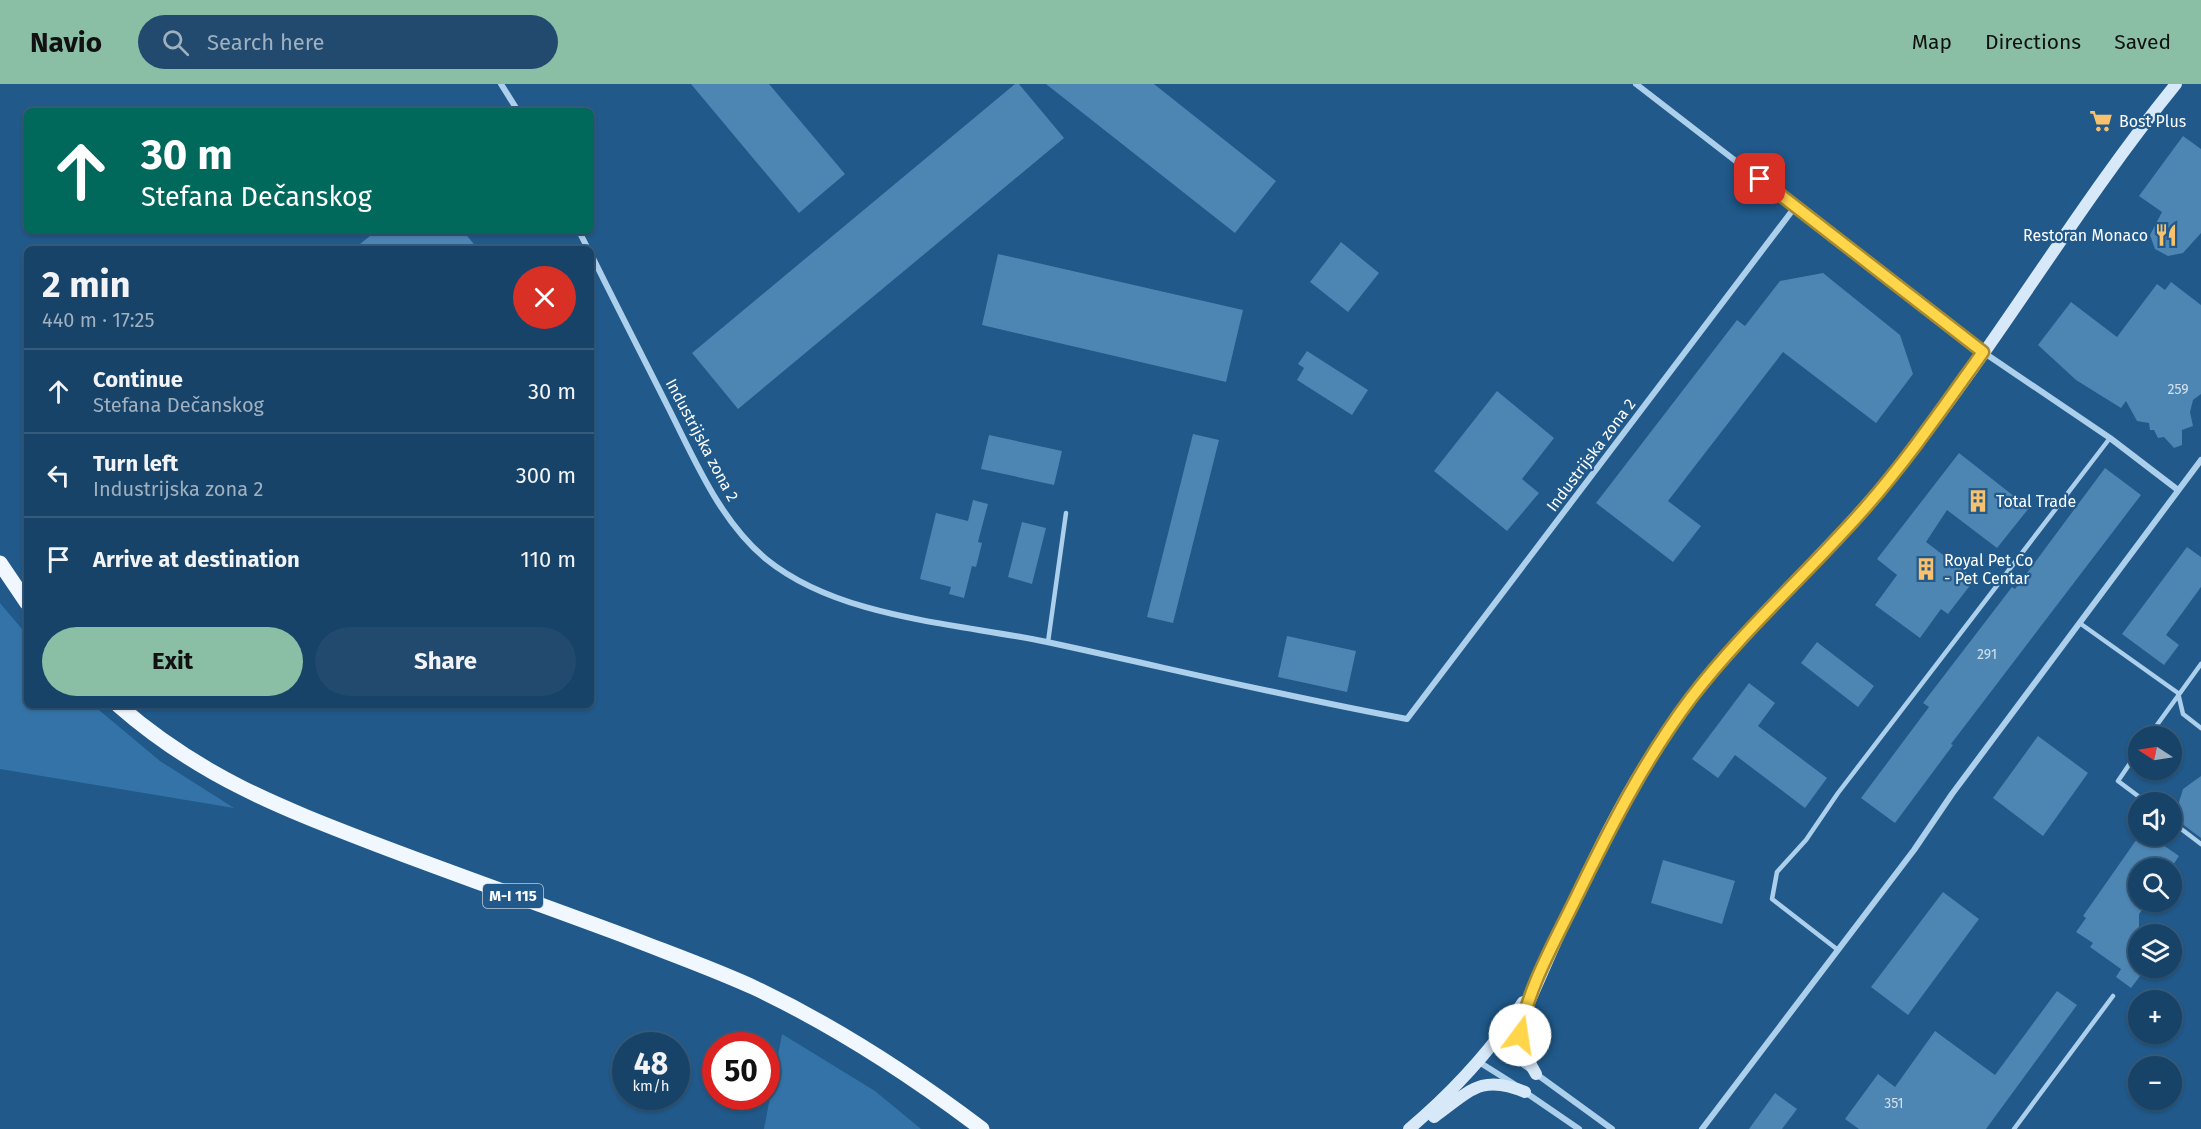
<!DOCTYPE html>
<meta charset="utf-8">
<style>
body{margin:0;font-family:"Fira Sans",sans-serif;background:#214a6e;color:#f1f3f6;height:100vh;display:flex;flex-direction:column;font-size:22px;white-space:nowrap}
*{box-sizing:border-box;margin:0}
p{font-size:20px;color:#9fb0c0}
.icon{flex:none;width:33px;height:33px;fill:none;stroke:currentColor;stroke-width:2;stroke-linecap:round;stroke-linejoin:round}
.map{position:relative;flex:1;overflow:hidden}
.panel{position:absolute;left:24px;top:162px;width:570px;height:462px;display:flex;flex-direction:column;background:#184368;border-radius:9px;box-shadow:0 2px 4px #0004,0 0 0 2px #365c7c}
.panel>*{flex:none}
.banner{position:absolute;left:24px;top:24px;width:570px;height:126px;border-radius:9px;box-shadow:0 2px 4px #0004,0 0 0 2px #365c7c;background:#00695c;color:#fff;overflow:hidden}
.needle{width:39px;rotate:282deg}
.fabs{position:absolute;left:2128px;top:642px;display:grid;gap:12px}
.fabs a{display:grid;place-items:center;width:54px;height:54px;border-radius:50%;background:#184368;box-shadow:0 2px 4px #0004,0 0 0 2px #365c7c;font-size:30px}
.speed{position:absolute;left:612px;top:948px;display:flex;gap:12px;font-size:30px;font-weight:700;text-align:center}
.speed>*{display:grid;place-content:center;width:78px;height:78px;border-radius:50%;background:#184368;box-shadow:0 2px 4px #0004,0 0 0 2px #365c7c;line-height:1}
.speed small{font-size:15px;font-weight:400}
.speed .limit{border:9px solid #d22;background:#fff;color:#111}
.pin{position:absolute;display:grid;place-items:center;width:51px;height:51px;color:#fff;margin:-26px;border-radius:12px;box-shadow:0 3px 9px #0006}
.me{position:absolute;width:66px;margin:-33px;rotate:14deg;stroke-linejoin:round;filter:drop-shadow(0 0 4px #0008)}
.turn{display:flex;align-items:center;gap:21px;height:126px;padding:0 18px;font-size:27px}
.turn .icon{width:78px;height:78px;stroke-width:2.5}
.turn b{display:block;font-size:42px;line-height:51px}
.round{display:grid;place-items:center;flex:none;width:63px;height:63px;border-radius:32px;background:#214a6e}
.head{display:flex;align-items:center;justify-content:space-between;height:102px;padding:0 18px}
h1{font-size:36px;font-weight:700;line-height:45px}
.cta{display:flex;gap:12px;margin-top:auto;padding:12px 18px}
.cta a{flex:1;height:69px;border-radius:36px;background:#8abfa5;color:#111;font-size:24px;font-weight:700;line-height:69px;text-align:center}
.cta a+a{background:#214a6e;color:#f1f3f6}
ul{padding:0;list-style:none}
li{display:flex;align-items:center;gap:18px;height:84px;padding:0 18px;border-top:2px solid #365c7c}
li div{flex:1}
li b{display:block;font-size:22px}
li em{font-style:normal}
header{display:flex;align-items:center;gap:36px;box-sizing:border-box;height:84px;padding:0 30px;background:#8abfa5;color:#111}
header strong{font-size:28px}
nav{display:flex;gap:33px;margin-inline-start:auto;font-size:21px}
.search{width:420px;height:54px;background:#214a6e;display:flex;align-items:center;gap:15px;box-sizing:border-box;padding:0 21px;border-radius:33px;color:#9fb0c0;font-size:22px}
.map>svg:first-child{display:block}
.green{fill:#3473a7}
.building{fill:#4d85b3}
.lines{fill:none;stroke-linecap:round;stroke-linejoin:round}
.lane{stroke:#accfeb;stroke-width:4.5}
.street{stroke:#accfeb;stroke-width:6}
.secondary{stroke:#d7e9f8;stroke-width:12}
.primary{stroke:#f0f7fe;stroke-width:15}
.route-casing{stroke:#a68a30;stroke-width:15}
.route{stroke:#ffd54a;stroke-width:10}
.labels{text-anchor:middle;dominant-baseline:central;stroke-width:4.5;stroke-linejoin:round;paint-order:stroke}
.number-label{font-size:14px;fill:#d2e0ec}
.shield{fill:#20598a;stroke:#bccddc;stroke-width:1.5}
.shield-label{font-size:15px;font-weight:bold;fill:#fff}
.poi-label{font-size:16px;fill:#fff;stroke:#20598a;text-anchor:start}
.street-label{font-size:16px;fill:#fff;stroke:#20598a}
</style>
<header>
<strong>Navio</strong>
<div class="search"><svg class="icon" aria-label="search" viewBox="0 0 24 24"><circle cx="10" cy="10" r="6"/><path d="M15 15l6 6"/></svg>Search here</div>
<nav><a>Map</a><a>Directions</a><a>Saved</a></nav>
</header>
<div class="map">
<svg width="2201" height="1045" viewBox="0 0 2201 1045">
<rect width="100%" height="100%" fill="#20598a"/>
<path class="green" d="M 0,519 L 27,551 L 27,621 L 93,621 L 160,677 L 234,724 L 0,685 Z
M 782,950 L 875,1007 L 921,1045 L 764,1045 Z"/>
<path class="building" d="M 691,0 L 769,0 L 845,90 L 799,129 Z
M 1015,0 L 1019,0 L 1064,54 L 738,325 L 692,269 Z
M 1046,0 L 1154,0 L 1276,97 L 1235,149 Z
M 2183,52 L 2201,65 L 2201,149 L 2183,169 L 2168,172 L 2155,165 L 2150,151 L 2162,128 L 2139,112 Z
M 376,147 L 463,147 L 478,165 L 354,165 Z
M 1341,158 L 1379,189 L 1348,228 L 1310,198 Z
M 998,170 L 1243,226 L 1226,298 L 982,241 Z
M 1823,189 L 1900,251 L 1913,290 L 1876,339 L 1783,268 L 1668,417 L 1701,442 L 1673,478 L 1596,419 L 1737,236 L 1745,242 L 1780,197 Z
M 2171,198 L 2201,221 L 2201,310 L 2193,316 L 2190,328 L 2193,342 L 2182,346 L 2182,361 L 2174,364 L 2164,353 L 2158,354 L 2154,346 L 2150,346 L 2149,339 L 2137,337 L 2126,317 L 2121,324 L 2076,296 L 2038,261 L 2071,218 L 2117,253 L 2157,200 L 2165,206 Z
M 1307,267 L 1368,306 L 1352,331 L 1297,296 L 1304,284 L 1298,280 Z
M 1497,307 L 1554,354 L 1522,395 L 1539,409 L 1507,447 L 1434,387 Z
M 1193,350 L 1219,356 L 1173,539 L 1147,533 Z
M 989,351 L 1062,367 L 1054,401 L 981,385 Z
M 1959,369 L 2029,424 L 1997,464 L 1947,426 L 1926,458 L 1975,495 L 1948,530 L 1941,525 L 1920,554 L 1875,521 L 1897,491 L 1877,475 Z
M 2105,384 L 2141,411 L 1951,660 L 1953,661 L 1895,739 L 1861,714 L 1929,623 L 1923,619 L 2012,503 L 2015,505 Z
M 973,416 L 988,420 L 978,458 L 982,459 L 976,483 L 972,482 L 964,514 L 949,510 L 951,503 L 920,495 L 936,429 L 968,437 Z
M 1022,438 L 1046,444 L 1032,500 L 1008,493 Z
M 2187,463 L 2201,473 L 2201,503 L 2166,551 L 2179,561 L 2164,581 L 2122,550 Z
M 1287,552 L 1356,567 L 1347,608 L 1278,593 Z
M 1817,558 L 1874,602 L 1858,623 L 1801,579 Z
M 1749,599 L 1775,619 L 1758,642 L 1827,694 L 1805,724 L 1735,671 L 1718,694 L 1692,675 Z
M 2038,652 L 2088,689 L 2043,752 L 1993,714 Z
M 2201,692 L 2201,754 L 2177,736 L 2176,728 L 2183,705 Z
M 2139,752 L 2150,752 L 2179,772 L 2171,784 L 2139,784 L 2139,818 L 2148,818 L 2139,830 L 2139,884 L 2146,884 L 2131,904 L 2116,893 L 2121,885 L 2090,863 L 2093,859 L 2076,848 L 2086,834 L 2083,832 Z
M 1663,776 L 1735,797 L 1722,840 L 1651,819 Z
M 1943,808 L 1979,835 L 1908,931 L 1871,903 Z
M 2057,907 L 2077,921 L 1986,1045 L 1859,1045 L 1845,1035 L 1878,990 L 1895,1003 L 1935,947 L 1995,991 Z
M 1775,1009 L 1797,1025 L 1782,1045 L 1749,1045 Z"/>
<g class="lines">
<path class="lane" d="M 2081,540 L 2178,609 L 2183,630 L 2201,644
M 1048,558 L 1066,429
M 2149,652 L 2201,580
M 2139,666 L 2118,697 L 2146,718
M 2172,738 L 2201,760
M 1838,866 L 1772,815 L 1777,788 L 1806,756 L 1838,709 L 2110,354
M 2014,1045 L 2113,912"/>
<path class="street" d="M 501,0 L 518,27
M 1636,0 L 1983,268 L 2110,354 L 2178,406
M 579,147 L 588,165
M 591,170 C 616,221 642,271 667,321 C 694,374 719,436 766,475 C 840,535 957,539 1047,558 C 1168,584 1287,613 1407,635 L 1795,123
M 1495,960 L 1612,1045
M 1479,978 L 1514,1000
M 1525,1008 L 1579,1045
M 1702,1045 L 1914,766 L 1952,710 L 2201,376"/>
<path class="secondary" d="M 1536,990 C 1524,969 1519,956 1523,932 C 1572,822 1617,708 1692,613 C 1758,528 1840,457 1907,373 C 2002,253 2079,119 2176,0
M 1434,1033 C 1469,1008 1481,989 1525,1008
M 1409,1045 C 1454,1007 1491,967 1523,918"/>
<path class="primary" d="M 0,479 L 27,519
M 118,621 C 199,692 279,723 378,761 C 462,793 548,823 633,855 C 674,871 716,886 755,904 C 835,942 912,992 982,1045"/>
</g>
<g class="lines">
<g class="route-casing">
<path id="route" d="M 1520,951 C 1527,906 1554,859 1574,818 C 1609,746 1643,678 1691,614 C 1743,546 1809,488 1865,424 C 1908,375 1945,321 1983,268 L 1760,95"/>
</g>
<use href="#route" class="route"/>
</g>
<defs>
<g id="supermarket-bare" transform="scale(1.8)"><path d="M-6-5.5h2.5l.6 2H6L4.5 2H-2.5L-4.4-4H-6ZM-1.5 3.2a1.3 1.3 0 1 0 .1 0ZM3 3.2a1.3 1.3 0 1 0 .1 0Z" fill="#f8c16d" stroke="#20598a" stroke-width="2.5" paint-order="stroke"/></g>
<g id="restaurant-bare" transform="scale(1.8)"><path d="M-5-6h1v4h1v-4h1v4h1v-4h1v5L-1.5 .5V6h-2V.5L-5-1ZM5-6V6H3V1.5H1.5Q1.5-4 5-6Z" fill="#f8c16d" stroke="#20598a" stroke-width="2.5" paint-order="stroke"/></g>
<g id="building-bare" transform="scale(1.8)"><path d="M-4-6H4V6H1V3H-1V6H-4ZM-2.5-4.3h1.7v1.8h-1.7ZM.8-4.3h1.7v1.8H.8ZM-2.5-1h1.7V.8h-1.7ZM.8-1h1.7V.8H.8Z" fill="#f8c16d" stroke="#20598a" stroke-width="2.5" paint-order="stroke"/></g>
</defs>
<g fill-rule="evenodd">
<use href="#supermarket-bare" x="2101" y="37"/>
<use href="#restaurant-bare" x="2166" y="151"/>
<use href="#building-bare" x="1978" y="417"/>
<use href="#building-bare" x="1926" y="485"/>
</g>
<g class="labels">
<g class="number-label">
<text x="2178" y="305">259</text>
<text x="1987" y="570">291</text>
<text x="1894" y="1019">351</text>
</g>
<rect class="shield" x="483" y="800" width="60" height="24" rx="4.5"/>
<g class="shield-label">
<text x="513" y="812">M-I 115</text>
</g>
<g class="poi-label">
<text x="2119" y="37">Bost Plus</text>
<text x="2148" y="151" text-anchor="end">Restoran Monaco</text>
<text x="1996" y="417">Total Trade</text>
<text x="1944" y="476">Royal Pet Co<tspan x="1944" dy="18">- Pet Centar</tspan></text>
</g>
<g class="street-label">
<text transform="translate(702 356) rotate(62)">Industrijska zona 2</text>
<text transform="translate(1591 371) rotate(-53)">Industrijska zona 2</text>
</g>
</g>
</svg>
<div class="fabs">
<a><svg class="needle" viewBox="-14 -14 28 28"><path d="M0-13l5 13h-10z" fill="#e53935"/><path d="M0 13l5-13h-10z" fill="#9fb0c0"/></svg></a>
<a><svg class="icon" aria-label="sound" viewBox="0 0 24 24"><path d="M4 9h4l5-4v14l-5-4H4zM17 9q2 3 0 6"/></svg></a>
<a><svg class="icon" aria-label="search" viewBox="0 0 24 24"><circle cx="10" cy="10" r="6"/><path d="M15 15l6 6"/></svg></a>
<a><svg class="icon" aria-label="layers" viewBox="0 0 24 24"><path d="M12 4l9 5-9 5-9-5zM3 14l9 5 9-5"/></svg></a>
<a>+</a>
<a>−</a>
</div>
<div class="speed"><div>48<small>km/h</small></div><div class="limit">50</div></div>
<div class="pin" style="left:1760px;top:95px;background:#d93025"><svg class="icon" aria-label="arrive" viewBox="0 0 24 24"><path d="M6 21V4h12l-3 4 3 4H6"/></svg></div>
<svg class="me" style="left:1520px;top:951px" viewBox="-20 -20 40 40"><circle r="19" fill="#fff"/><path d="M0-13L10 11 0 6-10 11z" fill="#ffd54a"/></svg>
<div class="banner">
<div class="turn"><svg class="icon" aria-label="ahead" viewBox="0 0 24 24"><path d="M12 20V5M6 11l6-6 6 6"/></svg><div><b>30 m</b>Stefana Dečanskog</div></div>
</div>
<section class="panel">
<div class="head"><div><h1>2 min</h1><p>440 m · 17:25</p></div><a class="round" style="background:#d93025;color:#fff"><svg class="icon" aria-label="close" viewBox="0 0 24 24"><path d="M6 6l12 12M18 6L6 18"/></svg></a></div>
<ul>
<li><svg class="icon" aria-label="ahead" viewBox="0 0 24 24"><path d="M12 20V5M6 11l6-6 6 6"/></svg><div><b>Continue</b><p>Stefana Dečanskog</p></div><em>30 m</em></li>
<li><svg class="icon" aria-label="left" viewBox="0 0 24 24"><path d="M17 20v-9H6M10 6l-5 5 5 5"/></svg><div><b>Turn left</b><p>Industrijska zona 2</p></div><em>300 m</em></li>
<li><svg class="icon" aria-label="arrive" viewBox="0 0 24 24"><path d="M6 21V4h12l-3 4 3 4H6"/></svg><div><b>Arrive at destination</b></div><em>110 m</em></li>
</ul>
<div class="cta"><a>Exit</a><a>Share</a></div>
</section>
</div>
